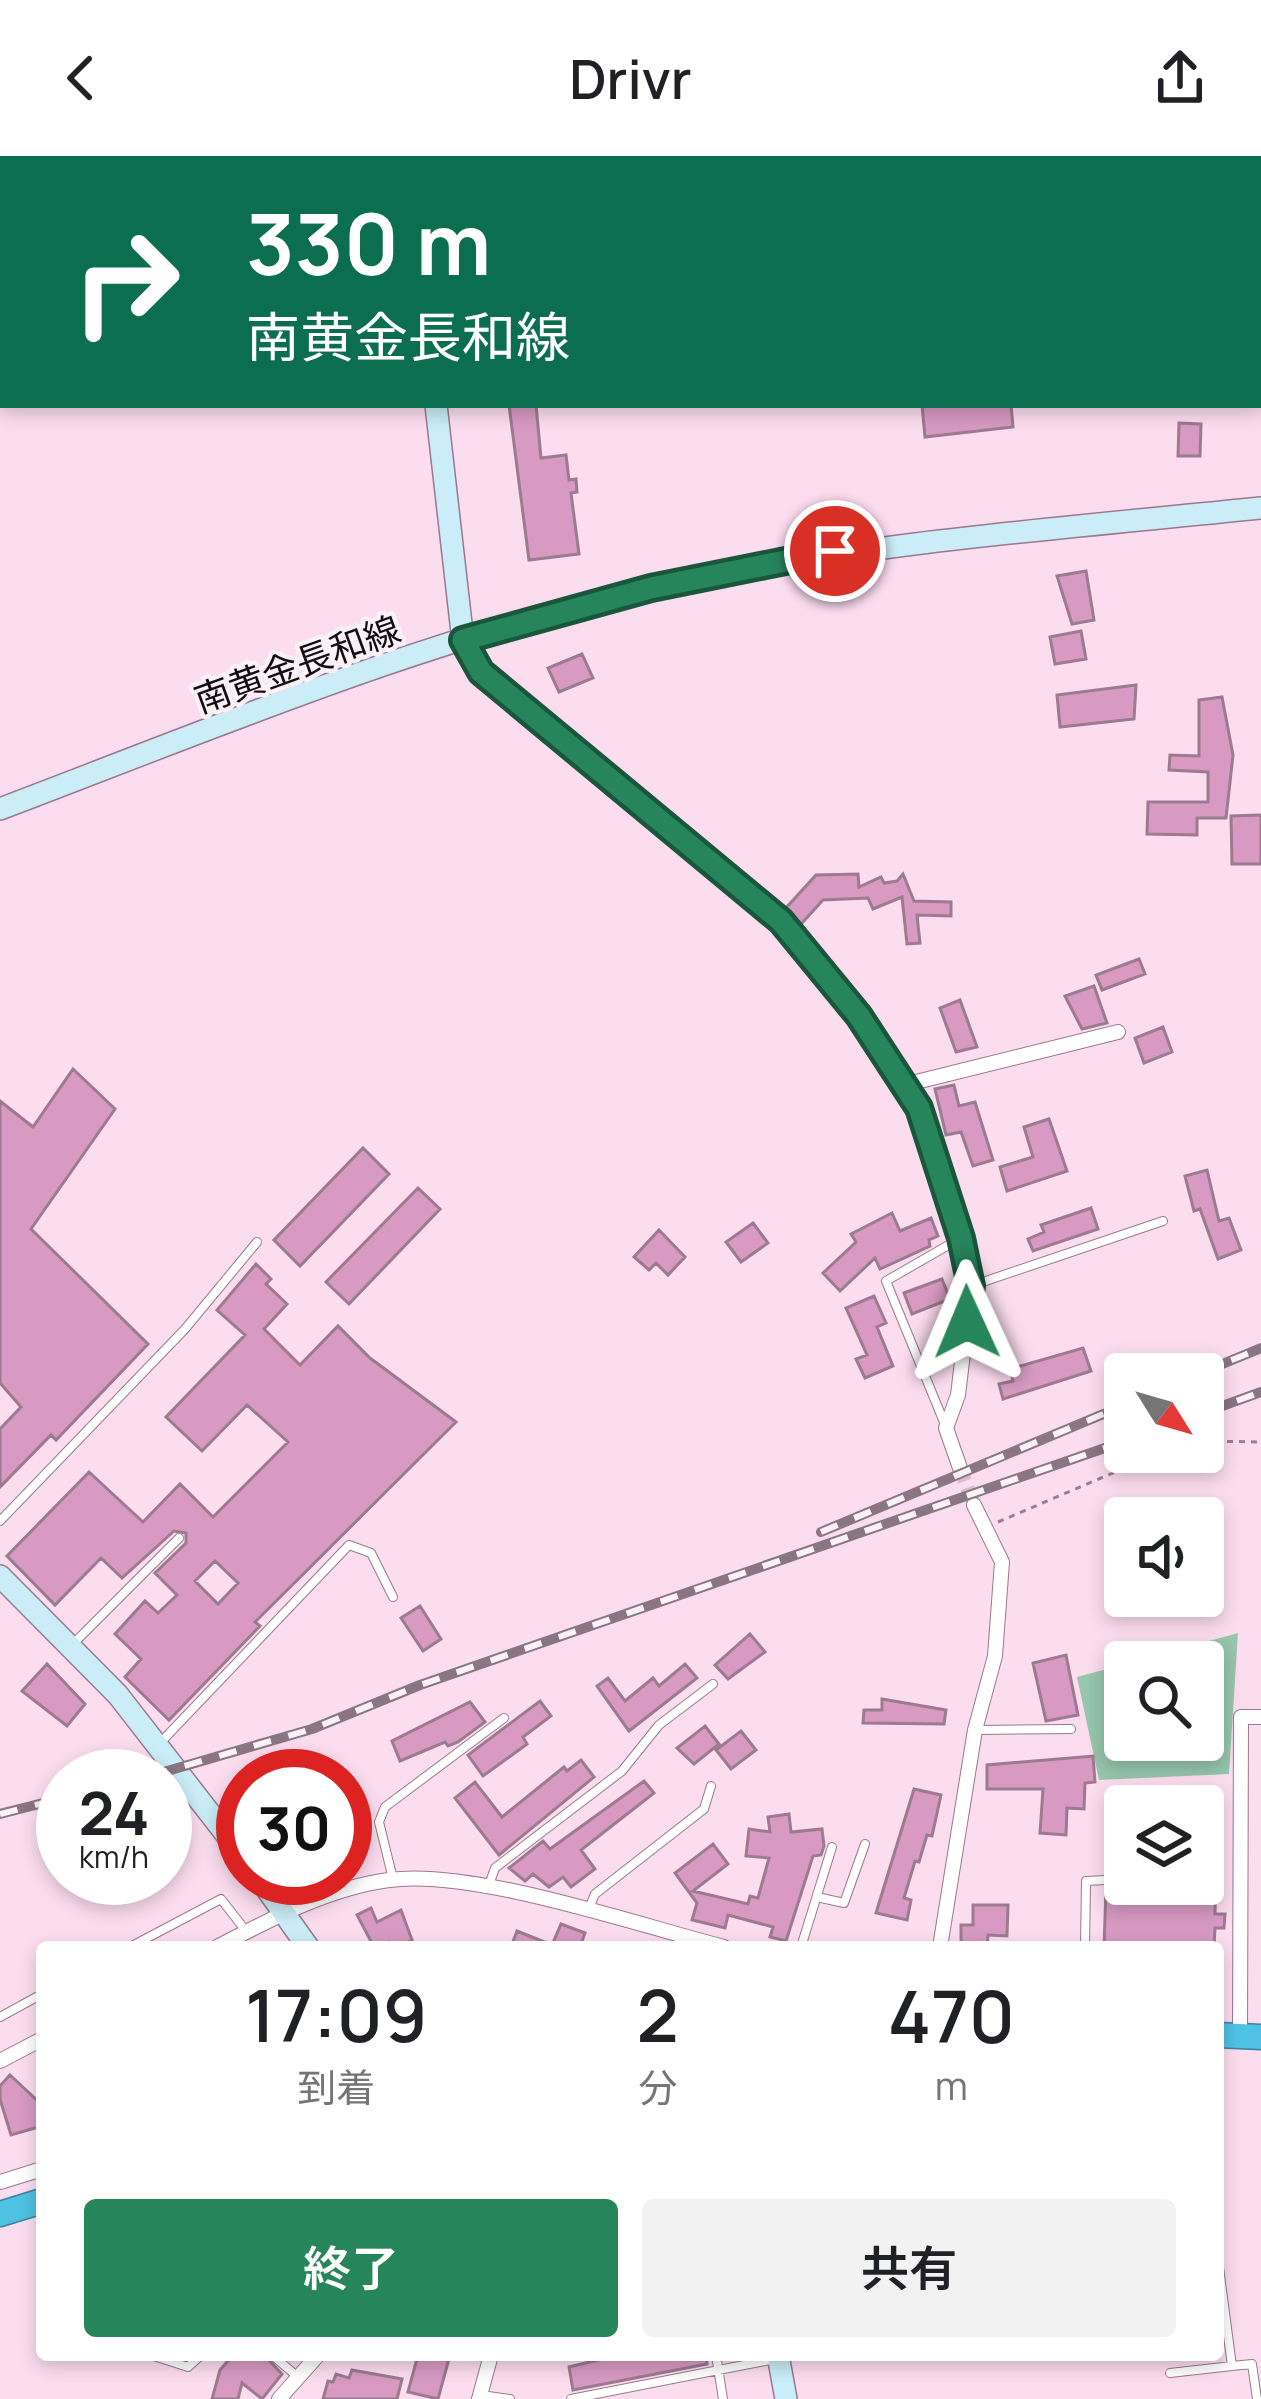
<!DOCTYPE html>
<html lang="ja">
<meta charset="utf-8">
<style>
body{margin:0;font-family:Manrope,"Noto Sans JP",sans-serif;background:#f2f2f2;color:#202124;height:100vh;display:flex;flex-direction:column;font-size:45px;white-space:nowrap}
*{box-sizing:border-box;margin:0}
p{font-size:39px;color:#757577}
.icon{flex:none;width:66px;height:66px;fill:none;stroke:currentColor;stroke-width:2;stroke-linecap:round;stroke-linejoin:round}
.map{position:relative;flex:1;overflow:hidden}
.side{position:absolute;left:36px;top:1785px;width:1188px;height:420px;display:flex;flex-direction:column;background:#fff;border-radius:12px;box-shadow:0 6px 18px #0003}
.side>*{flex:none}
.banner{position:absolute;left:0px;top:0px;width:1263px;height:252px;box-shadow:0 6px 18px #0003;background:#0b6e4f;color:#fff;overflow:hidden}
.needle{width:78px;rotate:127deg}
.controls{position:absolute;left:1104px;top:1197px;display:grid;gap:24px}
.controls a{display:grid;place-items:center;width:120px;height:120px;border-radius:12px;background:#fff;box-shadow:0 6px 18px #0003;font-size:60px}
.speed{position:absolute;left:36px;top:1593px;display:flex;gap:24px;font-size:60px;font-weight:700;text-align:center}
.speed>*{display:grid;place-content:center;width:156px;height:156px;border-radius:50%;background:#fff;box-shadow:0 6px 18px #0003;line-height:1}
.speed small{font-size:30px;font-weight:400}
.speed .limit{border:18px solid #d22;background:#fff;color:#111}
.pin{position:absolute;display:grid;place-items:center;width:102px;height:102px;color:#fff;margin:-51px;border:6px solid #fff;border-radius:50%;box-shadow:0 3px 12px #0007}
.me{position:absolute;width:132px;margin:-66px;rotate:359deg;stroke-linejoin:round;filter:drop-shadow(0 0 9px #0008)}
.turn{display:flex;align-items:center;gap:42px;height:252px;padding:0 48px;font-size:54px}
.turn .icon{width:156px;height:156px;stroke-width:2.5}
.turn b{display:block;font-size:84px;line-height:102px}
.eta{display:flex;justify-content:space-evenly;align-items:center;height:204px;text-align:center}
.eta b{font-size:72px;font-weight:600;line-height:84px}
.cta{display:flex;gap:24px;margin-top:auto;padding:24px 48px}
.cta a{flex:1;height:138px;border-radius:12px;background:#27855c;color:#fff;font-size:48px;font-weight:600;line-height:138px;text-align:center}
.cta a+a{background:#f2f2f2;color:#202124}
header{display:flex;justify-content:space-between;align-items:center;height:156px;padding:0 48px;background:#fff;font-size:54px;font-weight:600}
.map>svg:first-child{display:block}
.green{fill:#96c6ac}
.building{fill:#d89ac3;stroke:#9c7a8f;stroke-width:3;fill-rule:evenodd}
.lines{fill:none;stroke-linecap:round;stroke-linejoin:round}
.street-tunnel{stroke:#dabecf;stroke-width:14;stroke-dasharray:14 7;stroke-linecap:butt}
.lane-casing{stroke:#9a788e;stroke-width:10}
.street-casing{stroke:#9a788e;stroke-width:16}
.secondary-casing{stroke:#9a788e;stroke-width:24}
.highway-casing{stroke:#3b829a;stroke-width:27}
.path{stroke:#98818f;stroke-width:3;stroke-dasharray:6 6;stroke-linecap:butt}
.lane{stroke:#fff;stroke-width:8}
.street{stroke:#fff;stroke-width:14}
.secondary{stroke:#caedf7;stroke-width:21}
.highway{stroke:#4fc2e3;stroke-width:24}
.rail-casing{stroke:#8a7582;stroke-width:10}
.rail{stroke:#faf2f7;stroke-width:6;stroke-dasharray:18;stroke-linecap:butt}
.route-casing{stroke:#19563c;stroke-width:30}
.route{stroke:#27855c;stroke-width:21}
.labels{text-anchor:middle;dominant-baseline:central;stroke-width:9;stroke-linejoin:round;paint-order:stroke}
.street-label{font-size:36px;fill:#170b13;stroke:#faf2f7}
</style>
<header><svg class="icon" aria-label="back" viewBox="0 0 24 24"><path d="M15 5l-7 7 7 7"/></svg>Drivr<svg class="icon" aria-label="share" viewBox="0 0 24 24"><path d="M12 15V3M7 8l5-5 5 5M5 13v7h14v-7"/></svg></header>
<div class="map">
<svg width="1261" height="2243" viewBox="0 0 1261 2243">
<rect width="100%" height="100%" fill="#fcddf0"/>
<path class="green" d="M 1238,1477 L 1229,1618 L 1099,1624 L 1077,1521 L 1125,1508 L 1125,1584 L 1203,1584 L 1203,1506 L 1133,1506 Z"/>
<path class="building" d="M 509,249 L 536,249 L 541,302 L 566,299 L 569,324 L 576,323 L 577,336 L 571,337 L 579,398 L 529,404 Z
M 922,249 L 1011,249 L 1013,271 L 925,281 Z
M 1179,267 L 1201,268 L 1200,300 L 1178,300 Z
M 1086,415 L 1094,464 L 1072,468 L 1057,420 Z
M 1081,475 L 1086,503 L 1055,508 L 1050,481 Z
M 582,498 L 593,522 L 559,536 L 548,512 Z
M 1136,529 L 1134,563 L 1060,571 L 1057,539 Z
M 1222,541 L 1233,599 L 1226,662 L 1197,662 L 1197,679 L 1147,678 L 1148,646 L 1208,646 L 1208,616 L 1169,614 L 1170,599 L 1199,600 L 1199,544 Z
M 1261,659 L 1261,708 L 1232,708 L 1231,660 Z
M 858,718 L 859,731 L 881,721 L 884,727 L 897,725 L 903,718 L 914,745 L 951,746 L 951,760 L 917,759 L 920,787 L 907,788 L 902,741 L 873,753 L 868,742 L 823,744 L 801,768 L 785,753 L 816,719 Z
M 1139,803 L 1145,818 L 1102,834 L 1096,819 Z
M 1094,830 L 1107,867 L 1082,873 L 1065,840 Z
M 960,844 L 977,891 L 956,896 L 940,852 Z
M 1163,871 L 1172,896 L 1144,907 L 1135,882 Z
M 73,913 L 115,953 L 31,1073 L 148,1188 L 56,1284 L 51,1279 L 0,1331 L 0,1273 L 21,1251 L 0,1227 L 0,945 L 33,971 Z
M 954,929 L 959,950 L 975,946 L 993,1004 L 973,1010 L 961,976 L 946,979 L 935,933 Z
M 1049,963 L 1067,1015 L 1007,1035 L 1000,1011 L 1033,1001 L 1024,971 Z
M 363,992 L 389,1018 L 300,1110 L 274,1084 Z
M 1207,1014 L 1219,1065 L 1229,1062 L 1241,1094 L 1218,1103 L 1200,1053 L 1194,1055 L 1185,1020 Z
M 418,1032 L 440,1053 L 349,1148 L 326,1126 Z
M 1091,1052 L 1098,1073 L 1033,1095 L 1028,1083 L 1044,1076 L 1041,1069 Z
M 892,1057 L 900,1075 L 931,1062 L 938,1080 L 929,1084 L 930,1090 L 880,1113 L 875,1102 L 840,1135 L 823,1117 L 856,1086 L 851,1078 Z
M 753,1067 L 768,1087 L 741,1106 L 726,1086 Z
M 659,1074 L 685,1101 L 668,1119 L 656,1107 L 649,1114 L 634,1101 Z
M 256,1108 L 271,1123 L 266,1128 L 287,1148 L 264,1173 L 300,1209 L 338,1170 L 370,1202 L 456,1266 L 255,1466 L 260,1470 L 169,1564 L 125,1521 L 141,1503 L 115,1478 L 145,1445 L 158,1457 L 177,1439 L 155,1417 L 186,1387 L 186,1377 L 174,1375 L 122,1422 L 101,1402 L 55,1449 L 7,1400 L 89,1316 L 143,1366 L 180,1328 L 213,1361 L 288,1286 L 247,1249 L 202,1295 L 166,1261 L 245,1179 L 217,1154 ZM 215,1405 L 238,1427 L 218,1448 L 195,1425 Z
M 942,1123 L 950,1143 L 912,1158 L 904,1137 Z
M 874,1140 L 886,1167 L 877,1171 L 893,1210 L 865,1222 L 856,1203 L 867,1199 L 846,1152 Z
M 1083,1192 L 1091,1215 L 1003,1243 L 999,1228 L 1013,1225 L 1010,1213 Z
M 420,1450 L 441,1483 L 423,1495 L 401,1462 Z
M 750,1478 L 765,1496 L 728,1523 L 715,1509 Z
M 1066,1499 L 1078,1559 L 1046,1565 L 1033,1507 Z
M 47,1508 L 85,1548 L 67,1570 L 22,1535 Z
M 685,1508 L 697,1522 L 629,1575 L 597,1530 L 608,1522 L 625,1545 L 653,1522 L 659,1530 Z
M 882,1543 L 946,1554 L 944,1568 L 863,1567 L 864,1554 L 882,1554 Z
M 540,1545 L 551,1560 L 523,1581 L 527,1588 L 483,1620 L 468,1599 Z
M 470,1546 L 485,1566 L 458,1586 L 448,1590 L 445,1586 L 400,1605 L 392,1585 Z
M 705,1570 L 719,1588 L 694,1608 L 677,1592 Z
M 741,1575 L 756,1594 L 731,1613 L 716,1594 Z
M 1093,1600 L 1095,1626 L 1085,1627 L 1084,1653 L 1067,1652 L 1066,1679 L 1040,1677 L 1043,1633 L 987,1633 L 987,1609 Z
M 581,1604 L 594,1621 L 499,1699 L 455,1642 L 475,1626 L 502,1661 L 564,1611 L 567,1615 Z
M 644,1625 L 654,1637 L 581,1694 L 595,1713 L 571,1731 L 563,1721 L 549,1731 L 533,1718 L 525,1725 L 509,1712 L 543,1685 L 550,1693 Z
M 914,1633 L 941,1639 L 932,1680 L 927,1679 L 919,1706 L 915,1705 L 904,1742 L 911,1744 L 907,1764 L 876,1757 Z
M 789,1658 L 791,1676 L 822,1673 L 824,1690 L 821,1699 L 813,1700 L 786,1785 L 770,1781 L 773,1771 L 728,1759 L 725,1772 L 692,1764 L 697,1747 L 675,1717 L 713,1688 L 728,1708 L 693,1735 L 748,1748 L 750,1740 L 758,1742 L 769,1702 L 746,1700 L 749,1673 L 770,1676 L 768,1661 Z
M 1203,1708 L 1216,1708 L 1215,1758 L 1225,1758 L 1224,1772 L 1215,1772 L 1214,1791 L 1104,1791 L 1106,1732 L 1203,1728 Z
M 973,1749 L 1008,1749 L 1007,1780 L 988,1779 L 987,1791 L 961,1791 L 961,1769 L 973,1769 Z
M 371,1752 L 377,1766 L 401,1754 L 412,1784 L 398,1791 L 389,1786 L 374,1791 L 357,1759 Z
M 561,1768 L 585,1777 L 580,1791 L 511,1791 L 517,1775 L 552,1789 Z
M 10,1919 L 42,1949 L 42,1970 L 11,1979 L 0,1943 L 0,1930 Z
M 233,2199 L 264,2199 L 282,2218 L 262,2243 L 242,2227 L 238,2243 L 212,2243 L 220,2214 Z
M 418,2199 L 450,2199 L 438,2243 L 408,2236 Z
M 619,2199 L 706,2199 L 707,2208 L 573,2234 L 569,2211 Z
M 352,2214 L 402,2223 L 397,2243 L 323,2243 L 328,2225 L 333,2226 L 336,2218 L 349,2222 Z"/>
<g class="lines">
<path class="street-tunnel" d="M 960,1312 L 974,1349"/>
<g class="lane-casing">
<path id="lane" d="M 971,1130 L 1163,1065
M 946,1271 L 886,1125 L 959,1083
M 0,1365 L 185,1173 L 257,1086
M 70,1491 L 179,1382
M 977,1574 L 1071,1573
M 161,1586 L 349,1389 L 371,1397 L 393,1441
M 393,1723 L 379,1666 L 385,1651 L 504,1562
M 489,1729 L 495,1712 L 622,1615 L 659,1569 L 713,1528
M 817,1741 L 844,1747 L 865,1688
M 588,1755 L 595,1738 L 704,1653 L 711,1630
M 130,1791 L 221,1743 L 246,1775
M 801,1791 L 832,1691
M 1085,1791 L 1086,1725 L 1125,1723
M 0,1861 L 42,1838
M 151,2199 L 188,2211 L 201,2199
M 272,2199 L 298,2221
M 716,2199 L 723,2243
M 1232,2210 L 1252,2208 L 1257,2243
M 1170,2217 L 1232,2210 L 1218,2104
M 481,2239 L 510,2243
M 571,2243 L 775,2203"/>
</g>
<g class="street-casing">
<path id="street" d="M 463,485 L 481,516 L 781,765 L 858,860 L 919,952 L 971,1130 L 958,1239 L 946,1272 L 960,1312
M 904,929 L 1118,876
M 217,1791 C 271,1763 328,1732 389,1724 C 472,1712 638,1769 724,1791
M 940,1791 L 975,1574 L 995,1500 L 1002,1406 L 974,1349
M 1240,1881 L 1241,1561 L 1261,1561
M 0,1905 L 42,1883
M 0,2026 L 42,2013
M 279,2243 L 318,2199
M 479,2243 L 491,2199"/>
</g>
<g class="secondary-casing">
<path id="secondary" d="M 408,0 L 409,3
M 436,249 L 463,485
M 0,653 C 214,572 431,480 656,431 C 856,387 1057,373 1261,352
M 0,1420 L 118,1539 L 243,1700
M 259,1722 L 308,1791
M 778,2199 L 786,2243"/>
</g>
<g class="highway-casing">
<path id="highway" d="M 1218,1879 L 1261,1881
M 0,2058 L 42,2045"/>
</g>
<path class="path" d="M 1203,1285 L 1261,1286
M 998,1366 L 1162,1296"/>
<use href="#lane" class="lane"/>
<use href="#street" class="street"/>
<use href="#secondary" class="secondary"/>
<use href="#highway" class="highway"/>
<g class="rail-casing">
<path id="rail" d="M 1198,1218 L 1261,1192
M 1203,1257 L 1261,1236
M 821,1376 L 1125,1249
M 150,1620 L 312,1573 L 420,1529 L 1125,1285
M 0,1658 L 63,1642"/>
</g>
<use href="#rail" class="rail"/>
</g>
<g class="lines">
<g class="route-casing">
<path id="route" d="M 835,395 L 651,432 L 463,484 L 481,516 L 781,765 L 859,860 L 919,952 L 961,1082 L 971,1130 L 967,1166"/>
</g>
<use href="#route" class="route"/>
</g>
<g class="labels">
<g class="street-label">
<text transform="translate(297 508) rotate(-20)">南黄金長和線</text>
</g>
</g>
</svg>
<div class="controls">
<a><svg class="needle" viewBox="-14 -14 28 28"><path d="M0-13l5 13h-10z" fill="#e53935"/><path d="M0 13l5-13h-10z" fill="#757577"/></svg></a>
<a><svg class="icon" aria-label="sound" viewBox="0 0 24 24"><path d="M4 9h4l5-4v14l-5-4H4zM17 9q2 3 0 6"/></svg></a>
<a><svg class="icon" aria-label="search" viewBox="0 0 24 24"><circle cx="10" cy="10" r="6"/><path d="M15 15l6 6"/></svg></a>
<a><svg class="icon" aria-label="layers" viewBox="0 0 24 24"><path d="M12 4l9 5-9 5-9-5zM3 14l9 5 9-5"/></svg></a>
</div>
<div class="speed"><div>24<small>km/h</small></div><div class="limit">30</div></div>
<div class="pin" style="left:835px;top:395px;background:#d93025"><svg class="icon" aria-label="arrive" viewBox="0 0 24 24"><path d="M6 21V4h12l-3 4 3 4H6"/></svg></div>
<svg class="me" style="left:967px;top:1166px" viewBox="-20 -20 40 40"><path d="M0-17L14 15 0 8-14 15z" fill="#27855c" stroke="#fff" stroke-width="4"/></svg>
<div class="banner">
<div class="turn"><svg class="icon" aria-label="right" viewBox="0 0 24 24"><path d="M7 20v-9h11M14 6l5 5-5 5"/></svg><div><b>330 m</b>南黄金長和線</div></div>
</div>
<section class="side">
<div class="eta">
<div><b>17:09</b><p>到着</p></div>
<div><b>2</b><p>分</p></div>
<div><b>470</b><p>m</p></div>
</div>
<div class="cta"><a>終了</a><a>共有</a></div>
</section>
</div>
